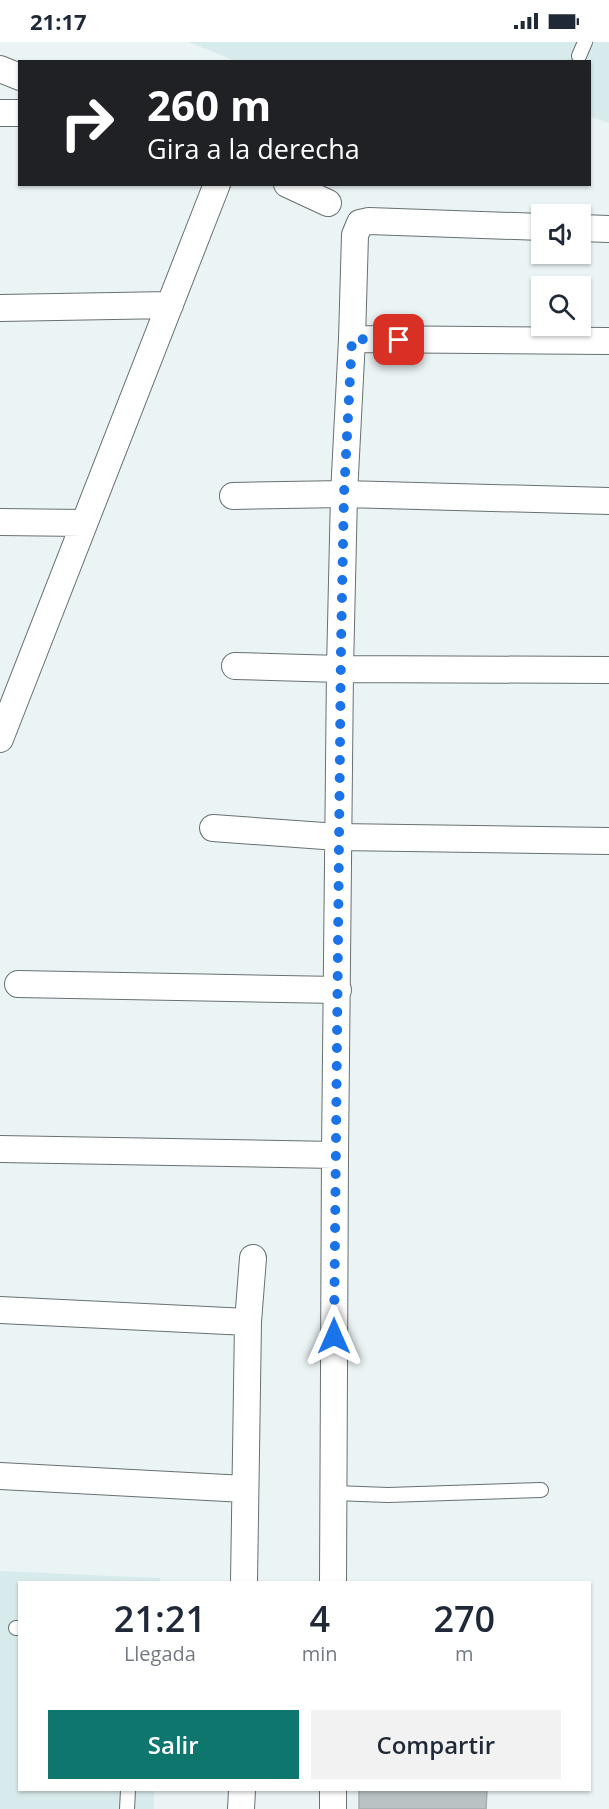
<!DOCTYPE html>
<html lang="es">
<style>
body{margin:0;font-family:"Open Sans",sans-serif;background:#f2f2f3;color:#1f2937;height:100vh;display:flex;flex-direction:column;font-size:22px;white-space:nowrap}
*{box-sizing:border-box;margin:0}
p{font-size:20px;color:#747a83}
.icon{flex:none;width:33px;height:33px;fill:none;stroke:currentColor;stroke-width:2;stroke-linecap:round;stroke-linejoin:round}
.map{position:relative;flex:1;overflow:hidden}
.panel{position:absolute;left:18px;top:1539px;width:573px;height:210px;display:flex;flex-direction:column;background:#fff;border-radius:0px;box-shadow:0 2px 4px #0004}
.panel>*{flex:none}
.hud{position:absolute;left:18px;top:18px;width:573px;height:126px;border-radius:0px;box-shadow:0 2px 4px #0004;background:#202124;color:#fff;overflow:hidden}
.fabs{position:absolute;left:531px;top:162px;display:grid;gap:12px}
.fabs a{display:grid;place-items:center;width:60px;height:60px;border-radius:0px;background:#fff;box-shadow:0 2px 4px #0004;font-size:30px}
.pin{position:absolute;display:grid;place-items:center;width:51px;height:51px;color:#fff;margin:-26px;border-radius:12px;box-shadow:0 3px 9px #0006}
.me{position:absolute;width:66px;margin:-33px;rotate:0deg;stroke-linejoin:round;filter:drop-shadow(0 0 4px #0008)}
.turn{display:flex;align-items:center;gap:21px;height:126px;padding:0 30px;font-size:27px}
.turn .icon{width:78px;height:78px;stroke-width:2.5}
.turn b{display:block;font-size:42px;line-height:51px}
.eta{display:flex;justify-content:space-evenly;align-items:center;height:102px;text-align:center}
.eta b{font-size:36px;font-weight:600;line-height:42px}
.action{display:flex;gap:12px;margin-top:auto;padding:12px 30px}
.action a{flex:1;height:69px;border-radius:0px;background:#0f766e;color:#fff;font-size:24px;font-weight:600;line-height:69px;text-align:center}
.action a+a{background:#f2f2f3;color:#1f2937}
.status{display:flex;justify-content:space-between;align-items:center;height:42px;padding:0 30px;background:#fff;direction:ltr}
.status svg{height:16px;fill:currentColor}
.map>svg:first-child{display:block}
.built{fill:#d8ebec}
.building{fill:#bac3c4;stroke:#a4adae;stroke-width:1.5}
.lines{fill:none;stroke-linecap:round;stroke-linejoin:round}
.service-casing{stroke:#687071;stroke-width:16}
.minor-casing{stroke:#687071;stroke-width:28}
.service{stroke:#fff;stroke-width:14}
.minor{stroke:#fff;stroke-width:26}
.route{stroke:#1a73e8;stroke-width:10;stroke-dasharray:0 18}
</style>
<div class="status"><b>21:17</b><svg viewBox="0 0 49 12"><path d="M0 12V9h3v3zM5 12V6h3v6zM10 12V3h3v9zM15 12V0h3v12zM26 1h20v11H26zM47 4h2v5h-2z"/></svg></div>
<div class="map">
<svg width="609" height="1767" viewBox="0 0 609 1767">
<rect width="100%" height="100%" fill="#ebf4f5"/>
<path class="built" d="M 188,0 L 609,0 L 609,81 L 590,75 L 590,20 L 236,19 Z
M 0,1529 L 160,1536 L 160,1540 L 20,1540 L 20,1748 L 154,1748 L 154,1767 L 0,1767 Z"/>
<path class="building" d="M 359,1748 L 487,1748 L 486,1767 L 359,1767 Z"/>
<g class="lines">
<g class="service-casing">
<path id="service" d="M 579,14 L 585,0
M 334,1451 L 388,1453 L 541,1448
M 16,1586 L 20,1586
M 127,1767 L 128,1748"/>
</g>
<g class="minor-casing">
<path id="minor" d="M 0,27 L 20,35
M 0,71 L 20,71
M 287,142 L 328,161
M 580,186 L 609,187
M 0,266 L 170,263
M 352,297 L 609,299
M 233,454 L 344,452 L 609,459
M 0,480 L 84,481
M 235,624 L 340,627 L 609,628
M 0,697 L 217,142
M 213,786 L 338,795 L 609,799
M 18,942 L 338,948
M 0,1107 L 335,1113
M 0,1268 L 248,1280
M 0,1434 L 245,1447
M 244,1540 L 248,1280 L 253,1216
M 333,1540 L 335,1113 L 340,627 L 344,452 L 352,297 L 355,193 L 360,181 L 369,179 L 542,185
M 241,1767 L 242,1748
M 333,1767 L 333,1748"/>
</g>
<use href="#service" class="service"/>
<use href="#minor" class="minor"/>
</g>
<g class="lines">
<path class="route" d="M 334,1294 L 341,605 L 344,452 L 352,297 L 399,298"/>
</g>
</svg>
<div class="fabs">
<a><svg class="icon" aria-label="sound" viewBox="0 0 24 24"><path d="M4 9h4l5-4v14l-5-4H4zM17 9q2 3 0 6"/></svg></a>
<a><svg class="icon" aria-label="search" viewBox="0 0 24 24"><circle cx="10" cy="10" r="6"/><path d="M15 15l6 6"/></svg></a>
</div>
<div class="pin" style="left:399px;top:298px;background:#d93025"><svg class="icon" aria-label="arrive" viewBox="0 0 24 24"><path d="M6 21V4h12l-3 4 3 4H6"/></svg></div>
<svg class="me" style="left:334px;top:1294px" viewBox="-20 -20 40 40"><path d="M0-17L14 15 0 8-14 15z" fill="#1a73e8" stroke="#fff" stroke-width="4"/></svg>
<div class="hud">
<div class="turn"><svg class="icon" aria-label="right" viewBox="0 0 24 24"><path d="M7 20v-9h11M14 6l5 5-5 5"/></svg><div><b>260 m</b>Gira a la derecha</div></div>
</div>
<section class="panel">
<div class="eta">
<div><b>21:21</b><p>Llegada</p></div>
<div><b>4</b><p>min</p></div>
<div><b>270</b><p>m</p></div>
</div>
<div class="action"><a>Salir</a><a>Compartir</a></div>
</section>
</div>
